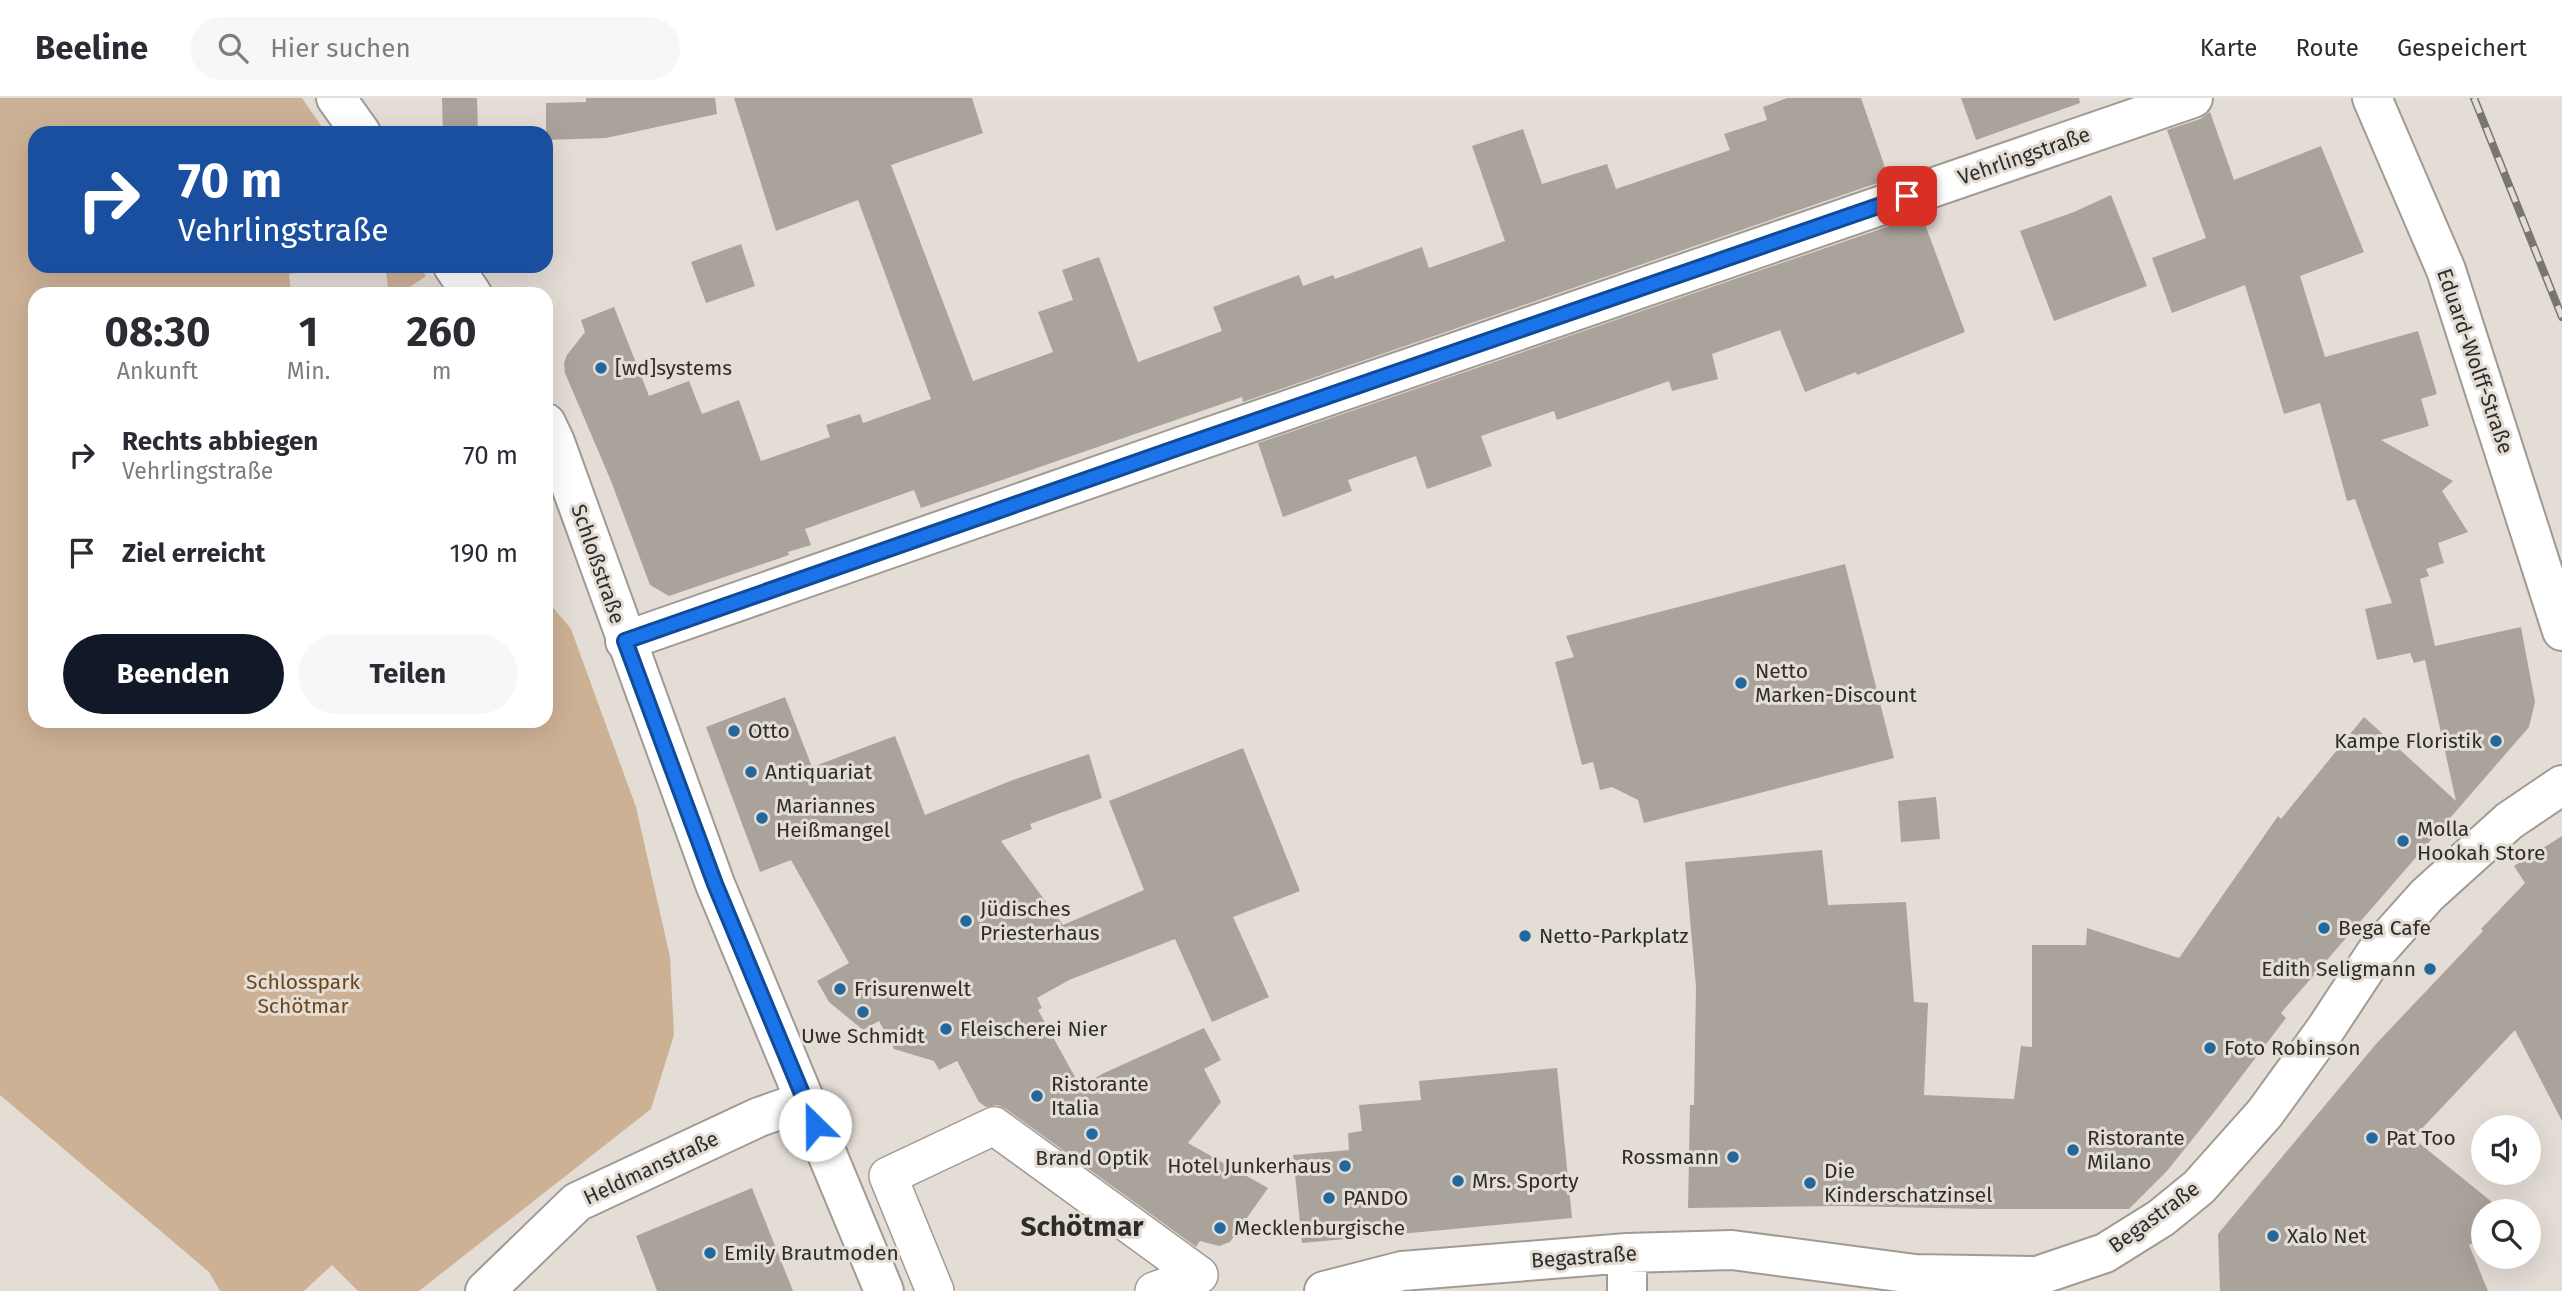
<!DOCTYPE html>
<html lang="de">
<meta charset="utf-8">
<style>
body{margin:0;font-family:"Fira Sans",sans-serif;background:#f7f7f7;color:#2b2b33;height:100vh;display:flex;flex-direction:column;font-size:26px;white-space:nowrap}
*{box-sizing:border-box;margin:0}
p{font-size:23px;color:#7c7c81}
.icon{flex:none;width:38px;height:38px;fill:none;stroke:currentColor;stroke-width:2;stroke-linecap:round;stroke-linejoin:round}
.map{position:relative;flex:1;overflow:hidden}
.details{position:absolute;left:28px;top:189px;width:525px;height:441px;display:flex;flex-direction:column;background:#fff;border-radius:21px;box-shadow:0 7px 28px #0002}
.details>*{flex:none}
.top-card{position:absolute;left:28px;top:28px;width:525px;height:147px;border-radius:21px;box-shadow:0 7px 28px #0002;background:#1a4fa0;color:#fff;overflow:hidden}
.fabs{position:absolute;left:2471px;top:1017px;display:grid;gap:14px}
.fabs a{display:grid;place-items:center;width:70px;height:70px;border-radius:50%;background:#fff;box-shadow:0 7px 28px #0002;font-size:35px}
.pin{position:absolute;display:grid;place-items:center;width:60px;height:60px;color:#fff;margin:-30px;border-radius:14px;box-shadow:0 4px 10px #0006}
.me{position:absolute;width:77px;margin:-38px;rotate:337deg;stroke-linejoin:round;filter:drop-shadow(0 0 5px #0008)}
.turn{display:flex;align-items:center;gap:24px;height:147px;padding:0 35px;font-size:32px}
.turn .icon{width:91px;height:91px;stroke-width:2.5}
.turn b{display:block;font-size:49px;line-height:60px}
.eta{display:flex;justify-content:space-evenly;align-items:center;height:119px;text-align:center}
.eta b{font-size:42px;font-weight:700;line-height:49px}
.action{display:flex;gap:14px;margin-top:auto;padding:14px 35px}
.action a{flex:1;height:80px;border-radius:42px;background:#111827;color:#fff;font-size:28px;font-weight:700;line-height:80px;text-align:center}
.action a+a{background:#f7f7f7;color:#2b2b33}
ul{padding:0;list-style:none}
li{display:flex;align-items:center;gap:21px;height:98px;padding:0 35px}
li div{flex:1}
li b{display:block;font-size:26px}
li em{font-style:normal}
header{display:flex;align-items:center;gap:42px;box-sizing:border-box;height:98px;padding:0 35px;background:#fff;border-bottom:2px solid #e1e1e2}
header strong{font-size:33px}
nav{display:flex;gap:38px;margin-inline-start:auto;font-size:24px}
.search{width:490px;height:63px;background:#f7f7f7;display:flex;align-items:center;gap:18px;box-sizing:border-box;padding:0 24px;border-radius:38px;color:#7c7c81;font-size:26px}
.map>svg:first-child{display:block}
.green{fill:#cdb195}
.building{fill:#aaa39c}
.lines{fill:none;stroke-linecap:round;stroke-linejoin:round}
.pedestrian-casing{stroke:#a19a93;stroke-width:40}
.minor-casing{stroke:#a19a93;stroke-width:42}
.tertiary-casing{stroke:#a19a93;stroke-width:42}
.pedestrian{stroke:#fff;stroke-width:37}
.minor{stroke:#fff;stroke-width:38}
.tertiary{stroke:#fff;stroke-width:38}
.rail-casing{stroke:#797570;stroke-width:8}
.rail{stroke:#e4ddd6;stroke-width:5;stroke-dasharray:16;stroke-linecap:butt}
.route-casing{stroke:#114b97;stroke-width:18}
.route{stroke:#1a73e8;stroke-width:12}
.poi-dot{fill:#23689d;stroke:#e4ddd6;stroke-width:2.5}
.labels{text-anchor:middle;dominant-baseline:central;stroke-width:6;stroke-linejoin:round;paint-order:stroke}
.street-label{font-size:21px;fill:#2f2d2a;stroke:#e4ddd6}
.poi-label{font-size:21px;fill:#2f2d2a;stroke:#e4ddd6;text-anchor:start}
.park-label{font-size:21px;fill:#6d4619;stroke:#e4ddd6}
.district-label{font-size:28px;font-weight:bold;fill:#2f2d2a;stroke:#e4ddd6}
</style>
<header>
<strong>Beeline</strong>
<div class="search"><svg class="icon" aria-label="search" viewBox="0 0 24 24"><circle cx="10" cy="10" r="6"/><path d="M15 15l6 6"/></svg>Hier suchen</div>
<nav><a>Karte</a><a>Route</a><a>Gespeichert</a></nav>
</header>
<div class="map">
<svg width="2562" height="1193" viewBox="0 0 2562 1193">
<rect width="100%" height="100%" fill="#e4ddd6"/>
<path class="green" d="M 0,0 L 302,0 L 326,35 L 35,35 L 35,168 L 346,168 L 289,176 L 291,196 L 35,196 L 35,623 L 546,623 L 546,501 L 571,531 L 636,709 L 670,859 L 674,937 L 651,1011 L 419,1193 L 358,1193 L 332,1167 L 304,1193 L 220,1193 L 209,1174 L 0,997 Z
M 385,168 L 419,168 L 426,178 L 401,195 L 389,196 Z"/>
<path class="building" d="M 442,0 L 477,0 L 478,35 L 443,35 Z
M 586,0 L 715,0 L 717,16 L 606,40 L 546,42 L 546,5 L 586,4 Z
M 734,0 L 972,0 L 983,35 L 891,67 L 973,283 L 1053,254 L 1038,214 L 1073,202 L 1062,172 L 1099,159 L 1138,264 L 1222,233 L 1213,209 L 1299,177 L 1303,188 L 1333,177 L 1335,181 L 1422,149 L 1429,170 L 1505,143 L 1472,48 L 1523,31 L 1542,86 L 1607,66 L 1616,91 L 1730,52 L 1724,36 L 1767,22 L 1763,9 L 1787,0 L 1861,0 L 1889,81 L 1243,304 L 1242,299 L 921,410 L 914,392 L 805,431 L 811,447 L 788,454 L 789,457 L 669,498 L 650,487 L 611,383 L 565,275 L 564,265 L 567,257 L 585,234 L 581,222 L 614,209 L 649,298 L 689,283 L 702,316 L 739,302 L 761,363 L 830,339 L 826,327 L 860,316 L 863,325 L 931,301 L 858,102 L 776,133 Z
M 1961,0 L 2079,0 L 2080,5 L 1976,42 Z
M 2210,14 L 2234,82 L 2321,48 L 2364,154 L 2300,178 L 2325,259 L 2418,233 L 2437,296 L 2421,301 L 2429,328 L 2381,342 L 2453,383 L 2442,393 L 2468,434 L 2438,445 L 2444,465 L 2426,471 L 2429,478 L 2420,481 L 2435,548 L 2521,529 L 2535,604 L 2529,629 L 2281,915 L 2286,920 L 2215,1013 L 2167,1073 L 2129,1111 L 1983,1111 L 1842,1108 L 1688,1110 L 1690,1007 L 1694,1007 L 1696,889 L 1685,764 L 1822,752 L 1828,807 L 1906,804 L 1914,904 L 1928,905 L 1924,997 L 2014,1001 L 2021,948 L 2032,949 L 2032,847 L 2086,847 L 2087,830 L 2179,860 L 2278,718 L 2281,721 L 2364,619 L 2456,703 L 2425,562 L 2414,565 L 2410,555 L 2377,562 L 2365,511 L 2392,505 L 2355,401 L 2347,403 L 2320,305 L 2284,316 L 2245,187 L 2172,215 L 2152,160 L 2206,140 L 2167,32 L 2200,21 Z
M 2111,97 L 2147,188 L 2054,223 L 2020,133 L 2074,114 Z
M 1923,121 L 1965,234 L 1857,277 L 1856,274 L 1805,294 L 1780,232 L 1712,256 L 1718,281 L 1672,293 L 1669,283 L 1557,322 L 1554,313 L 1481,338 L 1492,368 L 1427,391 L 1416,358 L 1348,382 L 1352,393 L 1283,419 L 1258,345 L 1904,123 L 1905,127 Z
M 741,146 L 755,188 L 706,205 L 691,164 Z
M 1845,466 L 1894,660 L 1644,725 L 1638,702 L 1612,689 L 1600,692 L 1593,664 L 1582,667 L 1555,564 L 1574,559 L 1566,538 Z
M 785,599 L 812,669 L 895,638 L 925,717 L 1013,682 L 1089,656 L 1102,700 L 1030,726 L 1032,731 L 1001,743 L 1063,827 L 1144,792 L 1109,703 L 1243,650 L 1300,793 L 1233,819 L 1269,899 L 1212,924 L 1175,841 L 1069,882 L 1037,900 L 1042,910 L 1038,912 L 1080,988 L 1104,975 L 1204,930 L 1221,962 L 1204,971 L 1221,1004 L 1188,1045 L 1268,1090 L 1230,1144 L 1219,1148 L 1200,1143 L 1196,1149 L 1192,1146 L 1006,1011 L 997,1007 L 986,1009 L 979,1004 L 957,963 L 939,972 L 934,963 L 894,951 L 879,923 L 863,932 L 829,904 L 817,883 L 849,865 L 791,762 L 760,774 L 706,629 Z
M 1936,699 L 1940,741 L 1901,744 L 1898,703 Z
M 2562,738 L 2562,1023 L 2515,932 L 2413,1040 L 2503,1113 L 2483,1113 L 2483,1140 L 2469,1147 L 2488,1193 L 2220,1193 L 2218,1136 L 2376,946 L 2483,833 L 2481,831 L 2525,785 L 2514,768 Z
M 1557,970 L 1572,1120 L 1302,1145 L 1293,1057 L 1349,1052 L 1348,1035 L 1362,1033 L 1359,1007 L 1421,1002 L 1419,983 Z
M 752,1090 L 793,1193 L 657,1193 L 636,1138 Z"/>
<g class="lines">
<g class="pedestrian-casing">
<path id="pedestrian" d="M 935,1193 L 888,1078 L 994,1028 L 1199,1177
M 1154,1193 L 1199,1177"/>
</g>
<g class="minor-casing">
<path id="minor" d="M 625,543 L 1180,349 L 2193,0
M 1324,1193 L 1402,1173 L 1627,1155 L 1732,1152 L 1915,1176 L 2037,1178 L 2105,1155 L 2161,1120 L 2199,1089 L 2265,1015 L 2325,932 L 2377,853 L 2427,797 L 2509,723 L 2562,687
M 1627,1193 L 1627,1155"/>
</g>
<g class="tertiary-casing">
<path id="tertiary" d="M 336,0 L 361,35
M 2372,0 L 2446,172 L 2562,533
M 453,168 L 472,196
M 546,325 L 555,344 L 715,786 L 884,1193
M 485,1193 L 577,1104 L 759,1019 L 805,1003"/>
</g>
<use href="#pedestrian" class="pedestrian"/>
<use href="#minor" class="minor"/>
<use href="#tertiary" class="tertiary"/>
<g class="rail-casing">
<path id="rail" d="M 2474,0 L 2562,219"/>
</g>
<use href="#rail" class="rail"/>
</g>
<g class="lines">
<g class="route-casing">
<path id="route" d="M 815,1027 L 715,786 L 625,543 L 1180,349 L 1907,98"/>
</g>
<use href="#route" class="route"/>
</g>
<g class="poi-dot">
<circle cx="601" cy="270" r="7"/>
<circle cx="1741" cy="585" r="7"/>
<circle cx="734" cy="633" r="7"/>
<circle cx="2496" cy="643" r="7"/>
<circle cx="751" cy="674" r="7"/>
<circle cx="762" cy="720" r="7"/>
<circle cx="2403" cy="743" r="7"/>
<circle cx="966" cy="823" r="7"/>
<circle cx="2324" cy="830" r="7"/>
<circle cx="1525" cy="838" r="7"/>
<circle cx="2430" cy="871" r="7"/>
<circle cx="840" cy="891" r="7"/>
<circle cx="863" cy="914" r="7"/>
<circle cx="946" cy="931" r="7"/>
<circle cx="2210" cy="950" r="7"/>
<circle cx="1037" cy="998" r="7"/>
<circle cx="1092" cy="1036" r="7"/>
<circle cx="2372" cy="1040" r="7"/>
<circle cx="2073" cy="1052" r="7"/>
<circle cx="1733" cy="1059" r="7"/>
<circle cx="1345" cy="1068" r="7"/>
<circle cx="1458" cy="1083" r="7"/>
<circle cx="1810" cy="1085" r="7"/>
<circle cx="1329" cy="1100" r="7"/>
<circle cx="1220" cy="1130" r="7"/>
<circle cx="2273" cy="1138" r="7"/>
<circle cx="710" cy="1155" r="7"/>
</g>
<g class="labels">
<g class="street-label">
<text transform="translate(2024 58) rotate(-19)">Vehrlingstraße</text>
<text transform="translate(2475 263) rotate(71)">Eduard-Wolff-Straße</text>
<text transform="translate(598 466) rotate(71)">Schloßstraße</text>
<text transform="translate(651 1070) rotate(-25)">Heldmanstraße</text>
<text transform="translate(2154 1119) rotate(-36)">Begastraße</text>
<text transform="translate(1584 1159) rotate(-4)">Begastraße</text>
</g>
<g class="poi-label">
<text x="615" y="270">[wd]systems</text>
<text x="1755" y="573">Netto<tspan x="1755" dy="24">Marken-Discount</tspan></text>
<text x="748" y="633">Otto</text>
<text x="2482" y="643" text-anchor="end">Kampe Floristik</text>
<text x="765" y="674">Antiquariat</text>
<text x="776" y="708">Mariannes<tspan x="776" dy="24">Heißmangel</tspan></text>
<text x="2417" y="731">Molla<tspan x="2417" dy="24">Hookah Store</tspan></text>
<text x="980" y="811">Jüdisches<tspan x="980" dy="24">Priesterhaus</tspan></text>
<text x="2338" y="830">Bega Cafe</text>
<text x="1539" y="838">Netto-Parkplatz</text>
<text x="2416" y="871" text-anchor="end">Edith Seligmann</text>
<text x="854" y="891">Frisurenwelt</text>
<text x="960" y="931">Fleischerei Nier</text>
<text x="863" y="938" text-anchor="middle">Uwe Schmidt</text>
<text x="2224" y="950">Foto Robinson</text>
<text x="1051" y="986">Ristorante<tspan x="1051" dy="24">Italia</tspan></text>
<text x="2087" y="1040">Ristorante<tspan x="2087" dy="24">Milano</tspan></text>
<text x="2386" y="1040">Pat Too</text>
<text x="1719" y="1059" text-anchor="end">Rossmann</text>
<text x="1092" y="1060" text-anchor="middle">Brand Optik</text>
<text x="1331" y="1068" text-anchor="end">Hotel Junkerhaus</text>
<text x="1824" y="1073">Die<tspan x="1824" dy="24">Kinderschatzinsel</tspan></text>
<text x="1472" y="1083">Mrs. Sporty</text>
<text x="1343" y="1100">PANDO</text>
<text x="1234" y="1130">Mecklenburgische</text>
<text x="2287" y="1138">Xalo Net</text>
<text x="724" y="1155">Emily Brautmoden</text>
</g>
<g class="park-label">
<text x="303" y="884">Schlosspark<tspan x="303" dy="24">Schötmar</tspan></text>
</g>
<g class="district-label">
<text x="1082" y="1128">Schötmar</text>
</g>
</g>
</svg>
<div class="fabs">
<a><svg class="icon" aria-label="sound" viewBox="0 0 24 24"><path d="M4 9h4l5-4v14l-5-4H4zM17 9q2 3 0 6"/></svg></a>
<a><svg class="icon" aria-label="search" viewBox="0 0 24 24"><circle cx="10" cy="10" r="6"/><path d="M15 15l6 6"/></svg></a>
</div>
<div class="pin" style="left:1907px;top:98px;background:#d93025"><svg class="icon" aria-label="arrive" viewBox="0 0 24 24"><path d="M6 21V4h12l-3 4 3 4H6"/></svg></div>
<svg class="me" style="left:815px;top:1027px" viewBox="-20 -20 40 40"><circle r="19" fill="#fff"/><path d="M0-13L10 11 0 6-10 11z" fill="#1a73e8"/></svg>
<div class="top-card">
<div class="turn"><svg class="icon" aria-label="right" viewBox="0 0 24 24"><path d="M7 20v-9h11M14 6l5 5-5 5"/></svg><div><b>70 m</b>Vehrlingstraße</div></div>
</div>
<section class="details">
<div class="eta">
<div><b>08:30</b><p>Ankunft</p></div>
<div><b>1</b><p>Min.</p></div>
<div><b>260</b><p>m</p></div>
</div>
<ul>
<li><svg class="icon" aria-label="right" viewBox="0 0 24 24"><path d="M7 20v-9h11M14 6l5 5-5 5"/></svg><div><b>Rechts abbiegen</b><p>Vehrlingstraße</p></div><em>70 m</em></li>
<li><svg class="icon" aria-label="arrive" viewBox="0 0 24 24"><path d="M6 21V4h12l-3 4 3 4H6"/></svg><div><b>Ziel erreicht</b></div><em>190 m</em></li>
</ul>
<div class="action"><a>Beenden</a><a>Teilen</a></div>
</section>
</div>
